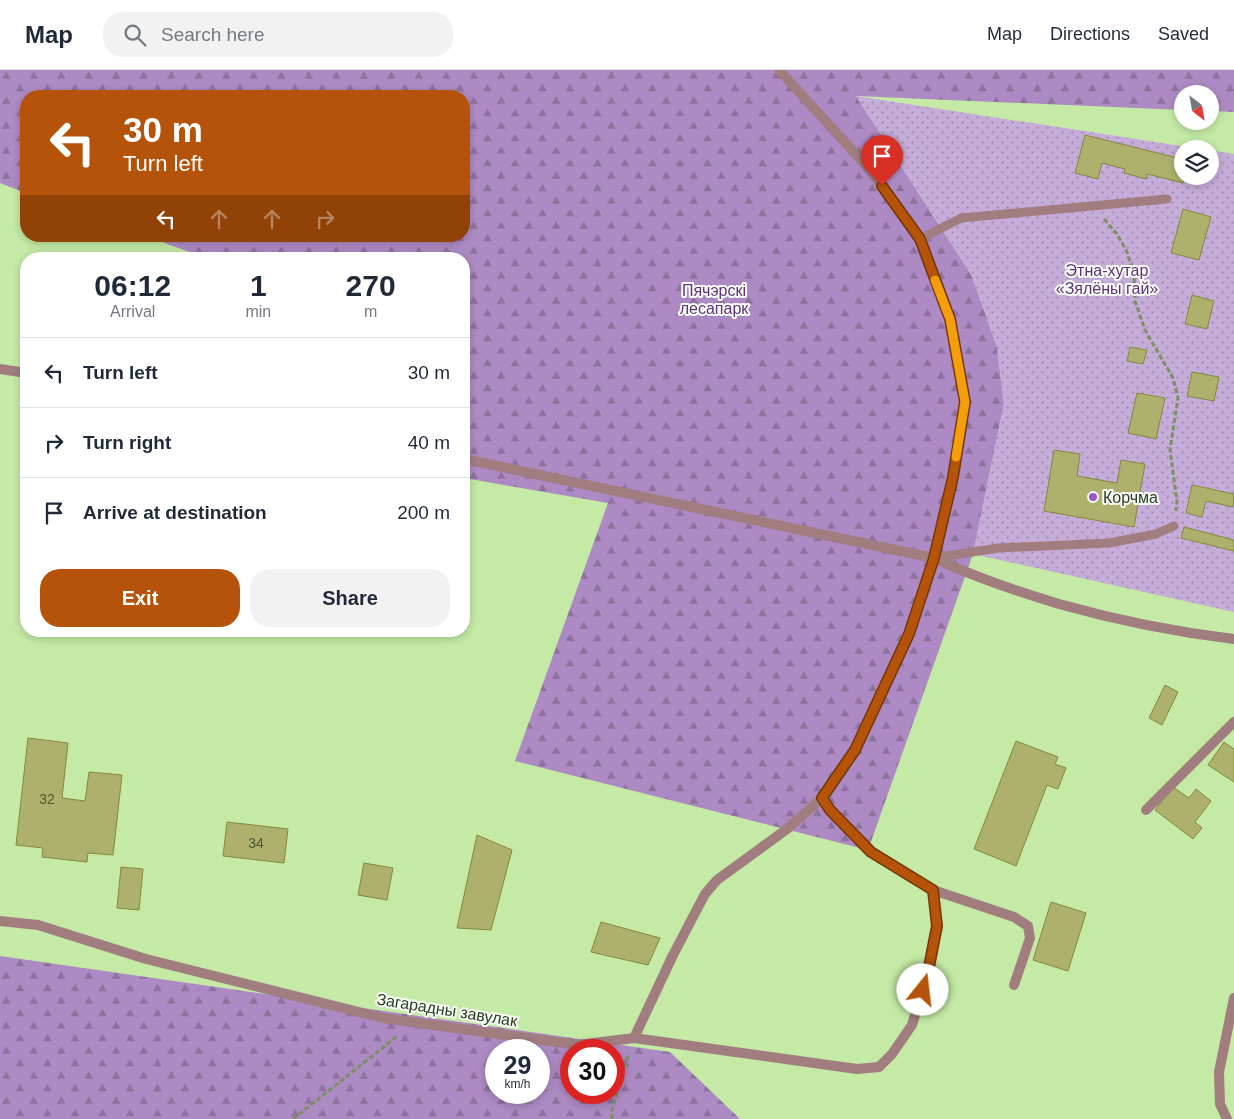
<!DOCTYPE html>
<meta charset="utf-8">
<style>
body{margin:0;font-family:Arial,sans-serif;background:#f2f2f3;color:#1f2937;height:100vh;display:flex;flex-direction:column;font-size:19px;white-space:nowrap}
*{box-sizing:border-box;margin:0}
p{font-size:16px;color:#747a83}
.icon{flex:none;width:28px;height:28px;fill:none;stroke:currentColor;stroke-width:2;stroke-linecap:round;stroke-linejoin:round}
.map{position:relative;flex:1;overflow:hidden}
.drawer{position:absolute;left:20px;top:182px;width:450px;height:385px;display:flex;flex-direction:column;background:#fff;border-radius:20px;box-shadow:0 2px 8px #0003}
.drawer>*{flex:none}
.guide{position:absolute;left:20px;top:20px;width:450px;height:152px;border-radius:20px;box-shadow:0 2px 8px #0003;background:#b45309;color:#fff;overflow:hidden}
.needle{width:32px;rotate:149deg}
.controls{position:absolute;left:1174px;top:15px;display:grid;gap:10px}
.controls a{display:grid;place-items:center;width:45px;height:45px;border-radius:50%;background:#fff;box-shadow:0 2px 8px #0003;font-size:25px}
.speed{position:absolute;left:485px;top:969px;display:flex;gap:10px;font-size:25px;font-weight:700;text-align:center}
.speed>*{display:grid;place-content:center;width:65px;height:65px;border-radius:50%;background:#fff;box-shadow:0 2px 8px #0003;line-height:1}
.speed small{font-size:12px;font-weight:400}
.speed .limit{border:8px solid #d22;background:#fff;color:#111}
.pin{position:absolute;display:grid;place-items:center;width:42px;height:42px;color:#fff;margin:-51px -21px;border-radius:50% 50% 50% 0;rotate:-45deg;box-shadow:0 0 5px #0007}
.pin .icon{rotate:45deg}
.me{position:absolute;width:55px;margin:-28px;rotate:16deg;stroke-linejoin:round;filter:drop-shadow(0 0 4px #0008)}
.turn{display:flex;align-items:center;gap:18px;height:105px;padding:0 20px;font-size:22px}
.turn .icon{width:65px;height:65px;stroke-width:2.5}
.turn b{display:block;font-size:35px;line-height:42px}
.lanes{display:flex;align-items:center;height:48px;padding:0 20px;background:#0003;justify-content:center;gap:25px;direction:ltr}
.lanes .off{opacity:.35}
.eta{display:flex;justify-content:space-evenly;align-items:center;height:85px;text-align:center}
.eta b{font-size:30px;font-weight:600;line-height:35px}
.cta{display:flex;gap:10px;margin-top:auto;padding:10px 20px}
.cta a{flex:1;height:58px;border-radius:20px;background:#b45309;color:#fff;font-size:20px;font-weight:600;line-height:58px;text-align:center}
.cta a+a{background:#f2f2f3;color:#1f2937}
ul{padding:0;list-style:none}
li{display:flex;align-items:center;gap:15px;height:70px;padding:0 20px;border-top:1px solid #e0e1e3}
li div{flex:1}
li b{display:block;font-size:19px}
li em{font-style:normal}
header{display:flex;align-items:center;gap:30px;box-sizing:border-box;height:70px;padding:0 25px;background:#fff;border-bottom:1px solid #e0e1e3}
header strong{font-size:24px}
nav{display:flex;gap:28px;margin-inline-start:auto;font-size:18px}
.search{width:350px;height:45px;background:#f2f2f3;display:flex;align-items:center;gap:12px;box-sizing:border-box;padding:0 18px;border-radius:20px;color:#747a83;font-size:19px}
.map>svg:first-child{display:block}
.forest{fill:url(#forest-firs);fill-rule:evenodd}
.park{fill:url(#park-dots)}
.building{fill:#adb16d;stroke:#84883b}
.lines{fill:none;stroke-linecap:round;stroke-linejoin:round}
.path{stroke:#789262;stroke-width:3;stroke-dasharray:5 2.5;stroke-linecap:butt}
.lane{stroke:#a17d80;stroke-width:9}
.street{stroke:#a17d80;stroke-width:10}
.route-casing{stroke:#753606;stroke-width:12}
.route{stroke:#b45309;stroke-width:9}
.slow{stroke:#f59e0b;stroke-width:9}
.poi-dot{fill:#9e54c7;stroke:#fafef8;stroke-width:2}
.labels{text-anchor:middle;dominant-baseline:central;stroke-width:4;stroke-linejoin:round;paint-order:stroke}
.number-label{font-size:14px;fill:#4d5933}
.park-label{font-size:16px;fill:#5e3278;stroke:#fafef8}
.poi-label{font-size:16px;fill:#2d3c20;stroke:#fafef8;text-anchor:start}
.street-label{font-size:16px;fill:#2d3c20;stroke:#fafef8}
</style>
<header>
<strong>Map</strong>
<div class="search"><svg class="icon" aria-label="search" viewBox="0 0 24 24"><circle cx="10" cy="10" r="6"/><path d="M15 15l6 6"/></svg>Search here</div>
<nav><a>Map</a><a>Directions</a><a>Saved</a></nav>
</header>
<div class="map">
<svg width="1234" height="1049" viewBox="0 0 1234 1049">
<defs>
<pattern id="forest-firs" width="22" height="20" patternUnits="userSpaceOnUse" patternTransform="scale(1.25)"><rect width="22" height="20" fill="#ad8ac3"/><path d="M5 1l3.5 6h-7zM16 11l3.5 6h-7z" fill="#8d729e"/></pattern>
<pattern id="park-dots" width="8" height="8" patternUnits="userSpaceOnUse" patternTransform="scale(1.25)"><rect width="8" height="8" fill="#c6acd8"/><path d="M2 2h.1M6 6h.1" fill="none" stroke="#a18daf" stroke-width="1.8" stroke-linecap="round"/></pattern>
</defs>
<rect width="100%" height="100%" fill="#c4eaa5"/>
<path class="forest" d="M 0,0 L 1234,0 L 1234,42 L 1210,41 L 1210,24 L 1182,24 L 1182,40 L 856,26 L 972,206 L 997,277 L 1004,334 L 973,484 L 868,780 L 515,691 L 608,433 L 464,408 L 464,189 L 208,189 L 146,166 L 464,166 L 464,26 L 26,26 L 26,123 L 0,113 Z
M 0,886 L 670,982 L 740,1049 L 0,1049 ZM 496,980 L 539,980 L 539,1022 L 496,1022 ZM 571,980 L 614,980 L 614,1022 L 571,1022 Z"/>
<path class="park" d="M 856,26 L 1201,79 L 1182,79 L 1182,106 L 1210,106 L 1210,80 L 1234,84 L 1234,542 L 973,484 L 1004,334 L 997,277 L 972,206 Z"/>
<path class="building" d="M 1085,65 L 1182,89 L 1182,106 L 1185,106 L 1183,113 L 1147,104 L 1146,109 L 1124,103 L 1125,99 L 1102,93 L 1098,109 L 1075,103 Z
M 1183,139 L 1211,147 L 1199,190 L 1171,183 Z
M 1192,225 L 1214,231 L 1207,259 L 1185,254 Z
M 1130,277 L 1147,280 L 1143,294 L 1127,291 Z
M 1192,302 L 1219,307 L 1214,331 L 1187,326 Z
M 1137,323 L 1165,328 L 1156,369 L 1128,363 Z
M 1054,380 L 1080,384 L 1077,406 L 1117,413 L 1121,390 L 1145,394 L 1134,457 L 1044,441 Z
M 1192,415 L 1234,424 L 1233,437 L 1206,431 L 1202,447 L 1186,443 Z
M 1184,457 L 1234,470 L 1234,481 L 1181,468 Z
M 1165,615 L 1178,622 L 1162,655 L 1149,648 Z
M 28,668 L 68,673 L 62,728 L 85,731 L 89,702 L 122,705 L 113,785 L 88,783 L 87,792 L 42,787 L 43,778 L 16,775 Z
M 1016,671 L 1058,687 L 1055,694 L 1066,698 L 1058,719 L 1047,715 L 1016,796 L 974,779 Z
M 1224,672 L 1234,679 L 1234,712 L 1208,695 Z
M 1173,717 L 1189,728 L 1196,719 L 1211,731 L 1195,752 L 1202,758 L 1193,769 L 1155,740 Z
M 227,752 L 288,759 L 284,793 L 223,786 Z
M 477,765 L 512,780 L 491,860 L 457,858 Z
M 364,793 L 393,798 L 387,830 L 358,825 Z
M 121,797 L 143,799 L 139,840 L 117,838 Z
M 1051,832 L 1086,843 L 1068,901 L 1033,890 Z
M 601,852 L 660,868 L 648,895 L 591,882 Z"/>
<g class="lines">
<path class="path" d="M 1104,149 L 1117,164 L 1127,182 L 1134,204 L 1135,231 L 1145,260 L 1173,308 L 1178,328 L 1170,380 L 1177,432 L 1176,441
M 293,1049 L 395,968 L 396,964
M 612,1049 L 612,1040 L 629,983"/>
<path class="lane" d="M 920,169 L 961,148 L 1167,129
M 934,488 L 998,478 L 1109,473 L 1156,464 L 1174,456"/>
<path class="street" d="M 0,299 L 26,303
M 464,389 L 934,488 C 974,507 1016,521 1059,534 C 1116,550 1175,562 1234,569
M 822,728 L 830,740 L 871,782 L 933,820 L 1014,847 L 1028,856 L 1030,868 L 1014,915
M 1146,740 L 1234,652
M 0,851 L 38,855 L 146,889 L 383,948 L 578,975 L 634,968 L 857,999 L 879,997 L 892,984 L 912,955 L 928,902 L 937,856 L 933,820
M 634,968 L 673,885 L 705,824 L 717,810 L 787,759 L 822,728 L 855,680 L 909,564 L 934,488 L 953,407 L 965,332 L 950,249 L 920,169 L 872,102 L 779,0
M 1227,1049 L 1220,1034 L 1219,1002 L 1234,928"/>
</g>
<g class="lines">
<g class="route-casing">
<path id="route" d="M 882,116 L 920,169 L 950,249 L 965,332 L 953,407 L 934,488 L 909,564 L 855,680 L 822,728 L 830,740 L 871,782 L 933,820 L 937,856 L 928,902 L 923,920"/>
</g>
<use href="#route" class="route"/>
<path class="slow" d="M 935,210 L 950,249 L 965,332 L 956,387"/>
</g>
<circle class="poi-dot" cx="1093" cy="427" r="5"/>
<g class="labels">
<g class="number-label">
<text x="47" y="729">32</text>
<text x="256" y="773">34</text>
</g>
<g class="park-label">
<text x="1107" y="200">Этна-хутар<tspan x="1107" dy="18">«Зялёны гай»</tspan></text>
<text x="714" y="220">Пячэрскі<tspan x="714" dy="18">лесапарк</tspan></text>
</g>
<g class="poi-label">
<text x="1103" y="427">Корчма</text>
</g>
<g class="street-label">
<text transform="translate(447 940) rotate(9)">Загарадны завулак</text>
</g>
</g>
</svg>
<div class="controls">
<a><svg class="needle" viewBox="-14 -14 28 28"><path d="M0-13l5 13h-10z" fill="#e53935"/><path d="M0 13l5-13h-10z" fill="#747a83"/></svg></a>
<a><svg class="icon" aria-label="layers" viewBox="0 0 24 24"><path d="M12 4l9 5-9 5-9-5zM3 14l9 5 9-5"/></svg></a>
</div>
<div class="speed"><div>29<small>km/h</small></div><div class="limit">30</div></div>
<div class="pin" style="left:882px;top:116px;background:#d93025"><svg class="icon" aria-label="arrive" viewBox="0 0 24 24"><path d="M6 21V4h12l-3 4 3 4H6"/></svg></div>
<svg class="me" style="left:923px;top:920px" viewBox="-20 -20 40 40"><circle r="19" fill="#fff"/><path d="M0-13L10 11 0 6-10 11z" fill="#b45309"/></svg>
<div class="guide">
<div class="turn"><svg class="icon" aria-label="left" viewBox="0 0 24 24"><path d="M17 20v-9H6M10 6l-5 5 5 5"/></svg><div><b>30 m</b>Turn left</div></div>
<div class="lanes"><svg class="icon" aria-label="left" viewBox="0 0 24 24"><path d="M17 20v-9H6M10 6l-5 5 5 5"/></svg><svg class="icon off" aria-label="ahead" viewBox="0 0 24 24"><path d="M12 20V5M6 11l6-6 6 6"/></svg><svg class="icon off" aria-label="ahead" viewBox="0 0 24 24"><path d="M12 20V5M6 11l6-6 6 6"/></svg><svg class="icon off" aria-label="right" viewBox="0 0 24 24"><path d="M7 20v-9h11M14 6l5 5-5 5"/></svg></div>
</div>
<section class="drawer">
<div class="eta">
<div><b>06:12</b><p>Arrival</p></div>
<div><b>1</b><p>min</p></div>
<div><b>270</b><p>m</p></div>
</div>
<ul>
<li><svg class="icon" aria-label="left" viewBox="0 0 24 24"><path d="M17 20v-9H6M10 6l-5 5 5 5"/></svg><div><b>Turn left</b></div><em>30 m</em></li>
<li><svg class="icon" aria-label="right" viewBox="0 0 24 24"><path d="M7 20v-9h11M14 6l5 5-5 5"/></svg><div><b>Turn right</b></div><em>40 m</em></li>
<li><svg class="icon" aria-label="arrive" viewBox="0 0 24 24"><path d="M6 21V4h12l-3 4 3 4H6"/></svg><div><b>Arrive at destination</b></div><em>200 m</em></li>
</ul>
<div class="cta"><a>Exit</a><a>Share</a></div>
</section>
</div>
